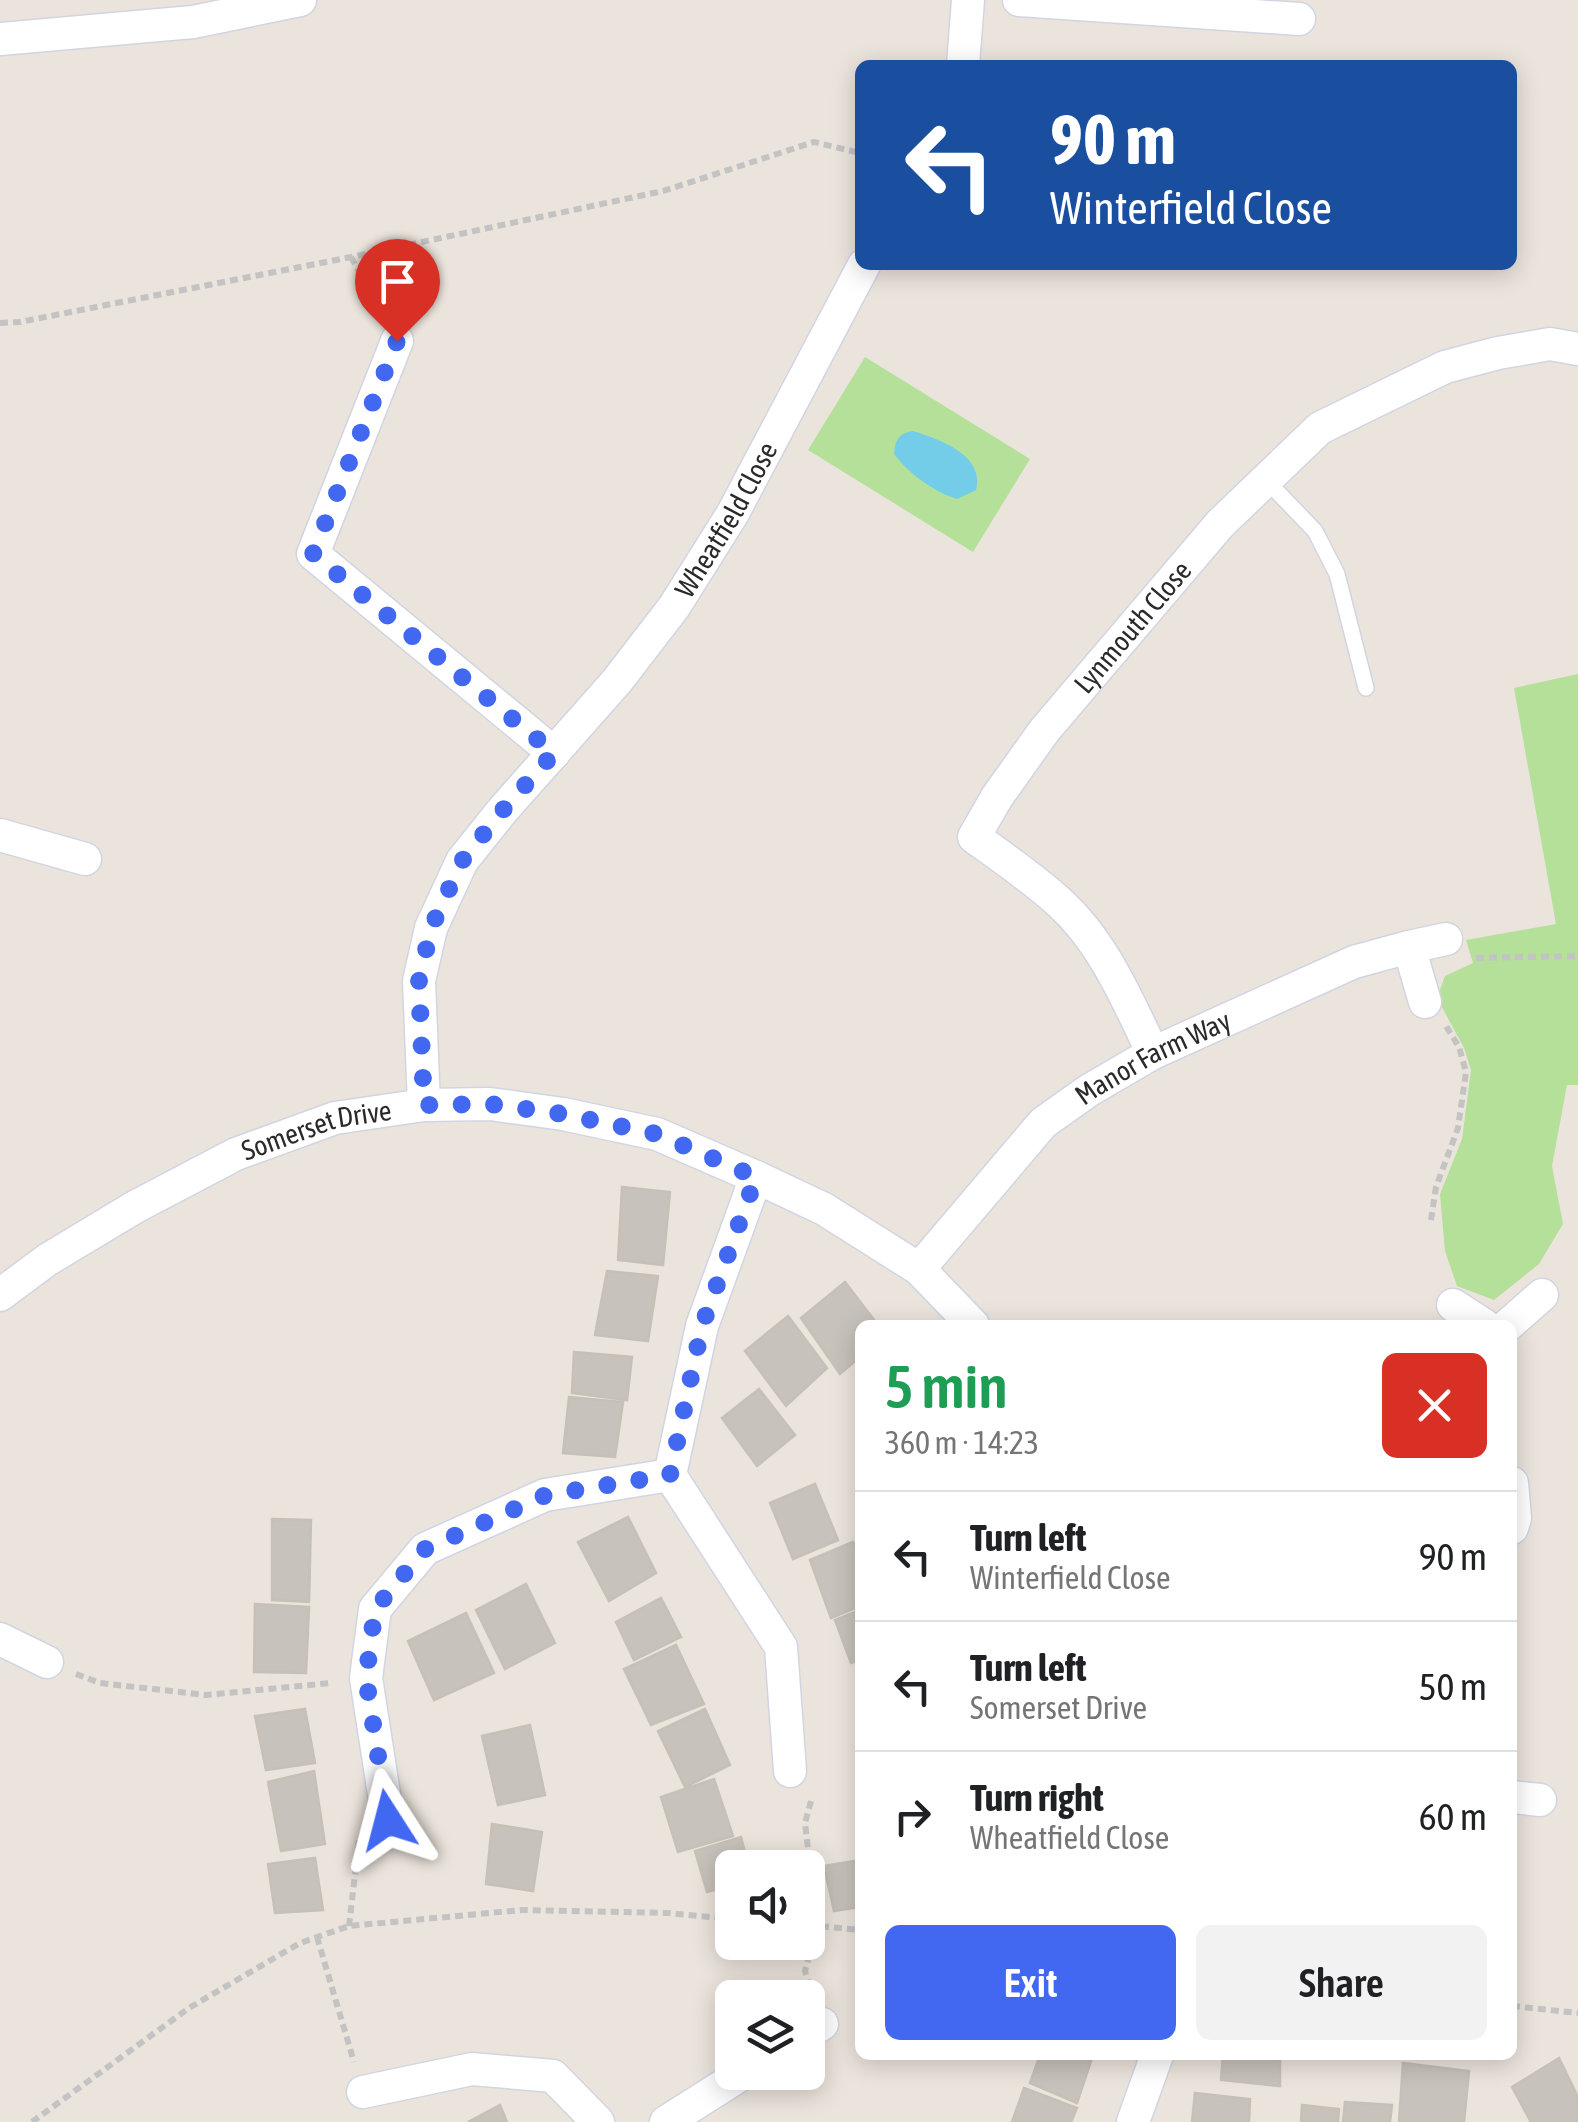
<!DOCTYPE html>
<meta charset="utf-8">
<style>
body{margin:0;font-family:"Asap Condensed",sans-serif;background:#f2f2f2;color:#202124;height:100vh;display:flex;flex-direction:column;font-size:38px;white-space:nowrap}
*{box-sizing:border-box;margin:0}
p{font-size:32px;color:#757577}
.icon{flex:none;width:55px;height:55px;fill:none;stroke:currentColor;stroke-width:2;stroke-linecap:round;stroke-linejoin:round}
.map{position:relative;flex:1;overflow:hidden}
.panel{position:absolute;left:855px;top:1320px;width:662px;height:740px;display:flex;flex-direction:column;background:#fff;border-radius:15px;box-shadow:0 5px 25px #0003}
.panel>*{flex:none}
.guide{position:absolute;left:855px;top:60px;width:662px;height:210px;border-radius:15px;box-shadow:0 5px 25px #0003;background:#1a4fa0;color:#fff;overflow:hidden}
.tools{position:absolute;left:715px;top:1850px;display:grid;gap:20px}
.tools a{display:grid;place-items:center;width:110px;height:110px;border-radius:15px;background:#fff;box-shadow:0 5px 25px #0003;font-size:50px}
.pin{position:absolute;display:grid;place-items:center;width:85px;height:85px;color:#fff;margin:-102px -42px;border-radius:50% 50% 50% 0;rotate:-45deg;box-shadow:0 0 10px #0007}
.pin .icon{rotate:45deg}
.me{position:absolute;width:110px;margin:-55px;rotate:351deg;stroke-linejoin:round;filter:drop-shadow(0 0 8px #0008)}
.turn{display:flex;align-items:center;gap:35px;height:210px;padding:0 30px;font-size:45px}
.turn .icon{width:130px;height:130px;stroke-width:2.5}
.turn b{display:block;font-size:70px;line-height:85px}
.round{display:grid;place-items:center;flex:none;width:105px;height:105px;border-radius:15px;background:#f2f2f2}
.summary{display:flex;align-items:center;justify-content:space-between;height:170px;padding:0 30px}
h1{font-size:60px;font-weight:600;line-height:75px;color:#1e9e55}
.action{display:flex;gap:20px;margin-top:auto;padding:20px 30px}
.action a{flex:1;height:115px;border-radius:15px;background:#4268f2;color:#fff;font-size:40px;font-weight:600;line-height:115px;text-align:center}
.action a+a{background:#f2f2f2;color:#202124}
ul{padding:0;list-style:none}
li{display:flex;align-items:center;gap:30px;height:130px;padding:0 30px;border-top:2px solid #e0e0e0}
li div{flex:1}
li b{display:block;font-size:38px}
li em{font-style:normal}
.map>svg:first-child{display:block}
.green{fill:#b4e09a}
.water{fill:#73cde9}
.building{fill:#c7c2bb;stroke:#c6c0b6;stroke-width:2.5}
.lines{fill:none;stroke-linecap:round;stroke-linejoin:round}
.service-casing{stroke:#d1d5e2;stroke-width:18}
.minor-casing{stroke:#d1d5e2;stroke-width:35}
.path{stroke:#c3c3c3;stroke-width:6;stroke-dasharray:8 5;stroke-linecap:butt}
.service{stroke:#fff;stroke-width:15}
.minor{stroke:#fff;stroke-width:32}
.route{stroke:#4268f2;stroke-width:18;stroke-dasharray:0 32.4}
.labels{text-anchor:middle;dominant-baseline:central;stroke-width:9;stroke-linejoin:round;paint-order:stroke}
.street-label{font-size:28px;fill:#2a2a2a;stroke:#fff}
</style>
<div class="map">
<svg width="1578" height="2122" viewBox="0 0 1578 2122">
<rect width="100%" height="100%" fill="#ebe4dc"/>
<path class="green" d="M 865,357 L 1030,459 L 973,552 L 808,450 Z
M 1578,674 L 1578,1085 L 1567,1085 L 1552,1166 L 1563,1224 L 1539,1264 L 1494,1300 L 1457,1286 L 1445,1251 L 1440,1194 L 1462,1139 L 1471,1070 L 1464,1048 L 1437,998 L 1445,976 L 1473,963 L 1466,940 L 1556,924 L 1514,688 Z"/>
<path class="water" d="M 913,431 C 939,439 985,455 976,490 L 957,499 C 934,492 908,473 894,454 C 895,440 899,433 913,431 Z"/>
<path class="building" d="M 622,1187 L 670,1192 L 663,1265 L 618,1260 Z
M 607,1271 L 658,1276 L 648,1341 L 595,1335 Z
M 845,1282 L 878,1325 L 860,1325 L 860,1357 L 840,1374 L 801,1318 Z
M 788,1316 L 827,1368 L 786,1406 L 745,1351 Z
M 574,1352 L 632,1357 L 627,1400 L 572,1393 Z
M 759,1389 L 795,1435 L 757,1466 L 722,1418 Z
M 569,1397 L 623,1402 L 615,1457 L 563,1453 Z
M 815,1484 L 838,1540 L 793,1559 L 770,1503 Z
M 628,1517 L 656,1573 L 609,1601 L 578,1542 Z
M 272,1519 L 311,1520 L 309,1602 L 272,1600 Z
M 853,1542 L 860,1559 L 860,1606 L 831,1618 L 810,1560 Z
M 526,1584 L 555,1643 L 505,1669 L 476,1610 Z
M 661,1598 L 681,1637 L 634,1660 L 616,1622 Z
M 255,1604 L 309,1607 L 306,1673 L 254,1672 Z
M 860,1610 L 860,1660 L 851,1663 L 835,1620 Z
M 466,1613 L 494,1673 L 434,1700 L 408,1641 Z
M 676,1645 L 704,1704 L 651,1725 L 624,1669 Z
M 305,1709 L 315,1763 L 266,1770 L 255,1716 Z
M 705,1709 L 730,1765 L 685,1787 L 658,1731 Z
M 530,1725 L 545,1795 L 498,1805 L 482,1736 Z
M 314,1771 L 325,1844 L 281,1851 L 268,1782 Z
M 714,1779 L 733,1836 L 678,1852 L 661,1797 Z
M 492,1824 L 542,1832 L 533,1891 L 486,1884 Z
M 741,1837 L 749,1868 L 732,1868 L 732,1885 L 707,1892 L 695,1851 Z
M 315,1858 L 323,1910 L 275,1913 L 268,1864 Z
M 860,1860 L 860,1907 L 834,1911 L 824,1866 Z
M 1040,2055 L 1093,2055 L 1077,2103 L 1030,2083 Z
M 1223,2055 L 1280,2055 L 1280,2086 L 1221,2080 Z
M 1559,2058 L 1578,2097 L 1578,2122 L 1531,2122 L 1512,2087 Z
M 1403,2063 L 1469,2071 L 1464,2122 L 1399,2122 Z
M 1024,2088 L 1077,2108 L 1071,2122 L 1012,2122 Z
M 1195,2093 L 1250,2099 L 1249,2122 L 1192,2122 Z
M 1345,2102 L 1392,2105 L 1390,2122 L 1343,2122 Z
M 500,2105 L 507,2122 L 468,2122 Z
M 1302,2105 L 1339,2109 L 1338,2122 L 1301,2122 Z"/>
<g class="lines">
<g class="service-casing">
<path id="service" d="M 1266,480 L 1315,531 L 1337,574 L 1366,688"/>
</g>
<g class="minor-casing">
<g id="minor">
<path d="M 1019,0 L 1299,19"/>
<path d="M 0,39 L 193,22 L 300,0"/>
<path d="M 963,65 L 968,0"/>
<path d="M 397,341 L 313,554 L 554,753"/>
<path d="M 0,835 L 85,859"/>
<path d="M 1409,947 L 1425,1002"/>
<path id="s1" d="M 1153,1053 C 1127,1000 1104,943 1060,903 C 1033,878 1003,858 974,837 L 997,797 L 1044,731 L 1220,524 L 1320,428 L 1445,367 L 1498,353 L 1550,344 L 1578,349"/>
<path id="s2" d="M 424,1105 L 419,981 L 431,928 L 462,861 L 502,811 L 617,681 L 674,607 L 733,513 L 864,265"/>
<path d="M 756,1177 L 702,1326 L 670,1475 L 781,1647 L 790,1771"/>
<path id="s3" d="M 919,1269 L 1043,1123 L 1088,1091 L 1153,1053 L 1354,962 L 1409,947 L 1446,939"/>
<path id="s4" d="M 0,1295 L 47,1260 L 135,1207 L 236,1154 L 335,1118 L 424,1105 L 490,1104 L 563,1114 L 657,1134 L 756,1177 L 824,1209 L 919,1269 L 973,1325"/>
<path d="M 1453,1305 L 1484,1325"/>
<path d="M 1508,1325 L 1542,1295"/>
<path d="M 1512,1483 L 1515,1518 L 1512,1528"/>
<path d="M 0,1639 L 47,1662"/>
<path d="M 1512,1797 L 1540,1800"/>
<path d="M 388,1820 L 366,1678 L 375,1609 L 425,1549 L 545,1495 L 670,1475"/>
<path d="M 808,2033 L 822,2024"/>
<path d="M 363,2092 L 472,2069 L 553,2076 L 598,2122"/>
<path d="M 666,2122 L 745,2072"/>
<path d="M 1133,2122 L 1157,2055"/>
</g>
</g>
<path class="path" d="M 351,257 L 382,313
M 0,323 L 20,322 L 351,257 L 663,191 L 814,142 L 860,153
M 1476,958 L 1578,956
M 1431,1220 L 1436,1187 L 1458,1128 L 1466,1072 L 1459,1047 L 1446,1026
M 76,1674 L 100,1683 L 206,1695 L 331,1683
M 811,1801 L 805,1823 L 817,1926 L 805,1971 L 812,1994
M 808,1925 L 860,1930
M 349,1926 L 359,1840
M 317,1937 L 354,2062
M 1512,2006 L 1578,2013
M 32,2122 L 189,2008 L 300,1943 L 349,1926 L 522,1910 L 668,1913 L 732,1919"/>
<use href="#service" class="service"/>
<use href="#minor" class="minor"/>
</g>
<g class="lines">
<path class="route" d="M 388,1820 L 366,1678 L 375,1609 L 425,1549 L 546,1495 L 670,1475 L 702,1326 L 756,1177 L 657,1134 L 563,1114 L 490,1104 L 424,1105 L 419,981 L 431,928 L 462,861 L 502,811 L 554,753 L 313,554 L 397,341"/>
</g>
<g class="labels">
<g class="street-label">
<text stroke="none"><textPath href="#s2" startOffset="685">Wheatfield Close</textPath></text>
<text stroke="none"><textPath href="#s1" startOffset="550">Lynmouth Close</textPath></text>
<text stroke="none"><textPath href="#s3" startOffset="320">Manor Farm Way</textPath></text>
<text stroke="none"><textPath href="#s4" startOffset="360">Somerset Drive</textPath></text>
</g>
</g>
</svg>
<div class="tools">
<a><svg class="icon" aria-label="sound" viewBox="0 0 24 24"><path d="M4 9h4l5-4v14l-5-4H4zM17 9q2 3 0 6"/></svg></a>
<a><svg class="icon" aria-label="layers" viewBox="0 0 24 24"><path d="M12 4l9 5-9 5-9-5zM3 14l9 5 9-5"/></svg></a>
</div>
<div class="pin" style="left:397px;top:341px;background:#d93025"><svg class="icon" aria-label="arrive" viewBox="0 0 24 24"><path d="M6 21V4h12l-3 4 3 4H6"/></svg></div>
<svg class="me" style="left:388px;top:1820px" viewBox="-20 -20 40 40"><path d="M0-17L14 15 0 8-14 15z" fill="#4268f2" stroke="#fff" stroke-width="4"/></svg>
<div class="guide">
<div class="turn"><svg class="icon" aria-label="left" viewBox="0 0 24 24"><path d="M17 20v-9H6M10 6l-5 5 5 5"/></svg><div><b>90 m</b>Winterfield Close</div></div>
</div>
<section class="panel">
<div class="summary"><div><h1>5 min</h1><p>360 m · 14:23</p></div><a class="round" style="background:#d93025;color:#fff"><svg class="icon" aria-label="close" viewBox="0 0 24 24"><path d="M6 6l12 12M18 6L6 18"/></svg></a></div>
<ul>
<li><svg class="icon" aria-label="left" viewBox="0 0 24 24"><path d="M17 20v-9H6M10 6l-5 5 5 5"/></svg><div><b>Turn left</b><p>Winterfield Close</p></div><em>90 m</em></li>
<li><svg class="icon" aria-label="left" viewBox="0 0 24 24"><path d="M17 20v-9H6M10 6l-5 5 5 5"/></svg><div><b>Turn left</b><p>Somerset Drive</p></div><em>50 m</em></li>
<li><svg class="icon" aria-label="right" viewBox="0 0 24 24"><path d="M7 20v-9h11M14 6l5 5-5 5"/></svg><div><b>Turn right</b><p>Wheatfield Close</p></div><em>60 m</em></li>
</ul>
<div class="action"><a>Exit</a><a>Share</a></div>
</section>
</div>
